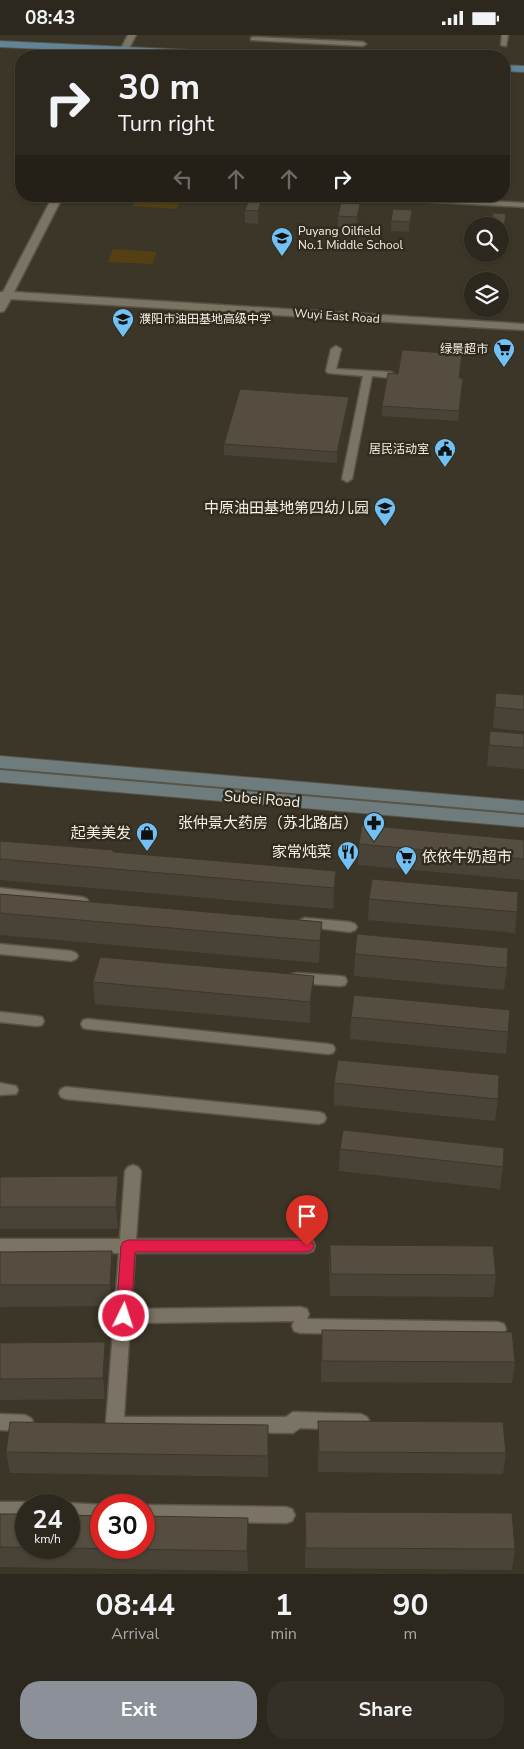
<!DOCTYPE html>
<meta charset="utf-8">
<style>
body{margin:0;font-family:"Nunito Sans","Noto Sans SC",sans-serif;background:#353027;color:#f1f3f6;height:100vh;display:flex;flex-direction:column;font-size:19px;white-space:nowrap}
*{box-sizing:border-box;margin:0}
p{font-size:16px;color:#a7a6a4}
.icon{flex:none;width:28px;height:28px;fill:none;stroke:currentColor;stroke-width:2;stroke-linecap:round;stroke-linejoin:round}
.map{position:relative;height:1539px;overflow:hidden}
.drawer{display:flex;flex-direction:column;background:#2d281e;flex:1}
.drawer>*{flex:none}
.banner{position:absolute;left:15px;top:15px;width:495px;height:152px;border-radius:20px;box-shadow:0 1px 4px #0004,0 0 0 1px #48443c;background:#2d281e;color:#f1f3f6;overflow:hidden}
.tools{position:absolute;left:464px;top:182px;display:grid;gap:10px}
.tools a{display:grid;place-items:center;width:45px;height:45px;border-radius:50%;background:#2d281e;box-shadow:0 1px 4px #0004,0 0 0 1px #48443c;font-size:25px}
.speed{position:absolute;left:15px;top:1459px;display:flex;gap:10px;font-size:25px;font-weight:700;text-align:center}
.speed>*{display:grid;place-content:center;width:65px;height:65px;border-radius:50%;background:#2d281e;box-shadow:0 1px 4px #0004,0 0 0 1px #48443c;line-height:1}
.speed small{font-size:12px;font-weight:400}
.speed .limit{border:8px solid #d22;background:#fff;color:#111}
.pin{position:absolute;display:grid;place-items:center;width:42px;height:42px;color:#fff;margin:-51px -21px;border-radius:50% 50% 50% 0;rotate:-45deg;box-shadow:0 0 5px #0007}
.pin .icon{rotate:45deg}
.me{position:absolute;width:55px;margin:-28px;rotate:4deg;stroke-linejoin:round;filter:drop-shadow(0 0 4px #0008)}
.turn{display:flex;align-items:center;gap:18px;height:105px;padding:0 20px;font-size:22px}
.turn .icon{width:65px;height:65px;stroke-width:2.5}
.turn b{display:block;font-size:35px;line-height:42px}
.lanes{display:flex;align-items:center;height:48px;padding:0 20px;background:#0003;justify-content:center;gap:25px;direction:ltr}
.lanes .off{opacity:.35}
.eta{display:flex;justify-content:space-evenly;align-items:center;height:85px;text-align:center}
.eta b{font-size:30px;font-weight:700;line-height:35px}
.primary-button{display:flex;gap:10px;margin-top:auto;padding:10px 20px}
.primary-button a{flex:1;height:58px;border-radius:20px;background:#8c9099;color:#fff;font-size:20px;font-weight:700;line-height:58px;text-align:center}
.primary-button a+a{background:#353027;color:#f1f3f6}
.status{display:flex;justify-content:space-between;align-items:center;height:35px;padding:0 25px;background:#2d281e;direction:ltr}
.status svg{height:14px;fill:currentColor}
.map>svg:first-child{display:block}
.green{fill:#544113}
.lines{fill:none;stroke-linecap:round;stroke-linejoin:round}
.minor-casing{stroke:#595448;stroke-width:3}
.tertiary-casing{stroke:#595448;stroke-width:3}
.secondary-casing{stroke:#595448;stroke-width:2}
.primary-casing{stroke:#595448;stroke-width:2}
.minor{fill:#7b7364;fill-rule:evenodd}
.tertiary{fill:#7b7364;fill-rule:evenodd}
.secondary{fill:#6e7c7e;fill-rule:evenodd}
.primary{fill:#618498;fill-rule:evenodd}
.wall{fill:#494337}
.shaded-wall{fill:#3c372d}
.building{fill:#554e40;stroke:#3c372d}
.route{fill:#e11d48;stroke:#92132f}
.labels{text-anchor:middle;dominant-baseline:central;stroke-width:5;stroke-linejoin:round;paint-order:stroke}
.far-poi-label{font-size:12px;fill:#f3efe6;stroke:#322c1f;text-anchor:start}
.far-street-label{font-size:12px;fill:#f3efe6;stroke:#322c1f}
.poi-label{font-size:15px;fill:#f3efe6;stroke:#322c1f;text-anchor:end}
.street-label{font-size:15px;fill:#f3efe6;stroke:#322c1f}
</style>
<div class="status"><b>08:43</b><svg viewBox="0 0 49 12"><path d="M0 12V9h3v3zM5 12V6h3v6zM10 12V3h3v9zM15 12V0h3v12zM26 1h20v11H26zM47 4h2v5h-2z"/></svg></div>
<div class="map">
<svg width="524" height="1539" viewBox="0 0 524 1539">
<rect width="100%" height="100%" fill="#3c3628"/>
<path class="green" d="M 138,161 L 181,164 L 176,174 L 133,171 Z
M 113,214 L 157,217 L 152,229 L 108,227 Z"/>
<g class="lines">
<g class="minor-casing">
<path id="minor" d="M 502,0 L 508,0 L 506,11 L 501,10 Z
M 253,2 L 363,7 L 366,9 L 363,11 L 251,5 L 251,3 Z
M 358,161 L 409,161 L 524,168 L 524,172 L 362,163 Z
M 336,311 L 341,314 L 336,334 L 391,337 L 396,340 L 391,343 L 372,341 L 352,444 L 347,447 L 342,444 L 363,341 L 328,338 L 326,336 L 331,314 Z
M 0,853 L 82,862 L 87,864 L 89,867 L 87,870 L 82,872 L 0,863 Z
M 305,883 L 350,887 L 355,889 L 357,892 L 355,895 L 350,897 L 300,891 L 298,888 L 300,885 Z
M 0,909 L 71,916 L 76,918 L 78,921 L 76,924 L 71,926 L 0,919 Z
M 297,938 L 340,941 L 345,942 L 347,946 L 345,950 L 340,951 L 297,948 L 292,947 L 290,943 L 292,939 Z
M 0,977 L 37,981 L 42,982 L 44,986 L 42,990 L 37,991 L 0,987 Z
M 88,984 L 328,1009 L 333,1010 L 335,1014 L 333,1018 L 328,1019 L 88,994 L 83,993 L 81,989 L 83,985 Z
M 0,1048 L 16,1051 L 18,1055 L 16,1059 L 0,1060 Z
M 66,1052 L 319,1077 L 324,1079 L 326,1083 L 324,1087 L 319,1089 L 66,1064 L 61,1062 L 59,1058 L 61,1054 Z
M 133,1130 L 138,1132 L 141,1136 L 136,1204 L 307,1204 L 313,1206 L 315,1211 L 313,1216 L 307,1218 L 135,1218 L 131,1274 L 301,1272 L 307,1274 L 309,1279 L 307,1284 L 498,1287 L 504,1289 L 506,1294 L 504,1299 L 498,1301 L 300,1298 L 294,1296 L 292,1291 L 294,1286 L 130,1288 L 124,1382 L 286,1382 L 293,1377 L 361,1379 L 367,1382 L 370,1387 L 367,1392 L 361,1395 L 300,1393 L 293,1398 L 128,1396 L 122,1393 L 115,1396 L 109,1393 L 106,1388 L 119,1218 L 0,1218 L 0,1204 L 120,1204 L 125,1136 L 128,1132 Z
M 0,1379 L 25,1380 L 31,1383 L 34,1388 L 31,1393 L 25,1396 L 0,1395 Z
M 0,1467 L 26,1467 L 33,1470 L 26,1470 L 26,1483 L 0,1483 Z
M 69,1468 L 105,1470 L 101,1470 L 101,1485 L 69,1484 L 69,1470 L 63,1470 Z
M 143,1470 L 144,1470 L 286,1472 L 292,1474 L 295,1480 L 292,1486 L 286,1488 L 144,1486 Z"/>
</g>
<g class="tertiary-casing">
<path id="tertiary" d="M 128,0 L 136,0 L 125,21 L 117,21 Z
M 53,161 L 63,161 L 14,257 L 524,289 L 524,295 L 11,264 L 4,276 L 0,277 L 0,257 L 3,257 Z"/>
</g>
<g class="secondary-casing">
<path id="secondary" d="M 0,721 L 524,766 L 524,778 L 0,733 Z
M 0,735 L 524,780 L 524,792 L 0,747 Z"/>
</g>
<g class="primary-casing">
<path id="primary" d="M 0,6 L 254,18 L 259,21 L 190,21 L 0,12 Z
M 504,30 L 524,31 L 524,37 L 504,36 Z"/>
</g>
<use href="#minor" class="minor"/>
<use href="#tertiary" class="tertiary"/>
<use href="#secondary" class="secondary"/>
<use href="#primary" class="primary"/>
</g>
<path class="wall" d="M 245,175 L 262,175 L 258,189 L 245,188 Z
M 412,175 L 409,197 L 391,196 L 391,186 Z
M 506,179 L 504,202 L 500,202 L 500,191 Z
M 338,181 L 359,182 L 356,194 L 338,193 Z
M 460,343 L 462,353 L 458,386 L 382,381 L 382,371 Z
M 349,373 L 337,428 L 224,420 L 224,409 Z
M 496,658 L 524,660 L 524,696 L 493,693 Z
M 490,696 L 524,699 L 524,734 L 487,731 Z
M 524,805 L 524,845 L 358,830 L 359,809 Z
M 0,806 L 113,815 L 114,818 L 336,836 L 336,858 L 333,874 L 0,845 Z
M 0,859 L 322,887 L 322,909 L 319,928 L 0,900 Z
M 369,864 L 517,877 L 515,898 L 368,885 Z
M 355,919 L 507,933 L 504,955 L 354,941 Z
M 93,947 L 313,963 L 310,988 L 95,969 Z
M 351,982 L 508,997 L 506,1019 L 350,1004 Z
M 334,1048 L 498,1064 L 495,1086 L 334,1070 Z
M 340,1114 L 503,1132 L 500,1154 L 339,1136 Z
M 0,1142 L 120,1163 L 118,1194 L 0,1194 Z
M 330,1210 L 496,1240 L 493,1262 L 330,1261 L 329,1232 Z
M 112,1216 L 114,1238 L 112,1271 L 0,1272 L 0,1217 Z
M 322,1295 L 515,1327 L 512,1348 L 321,1347 L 321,1316 Z
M 105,1307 L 107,1328 L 105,1364 L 0,1365 L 0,1308 Z
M 318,1386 L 506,1418 L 503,1439 L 318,1437 Z
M 268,1390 L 268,1442 L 10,1438 L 6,1417 Z
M 305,1477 L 515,1514 L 512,1535 L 305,1533 Z
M 0,1479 L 248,1504 L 248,1536 L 0,1532 Z"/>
<path class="shaded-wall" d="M 262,163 L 262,175 L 258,189 L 258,176 Z
M 360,169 L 359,182 L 356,194 L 357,182 Z
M 412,175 L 411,184 L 409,197 L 410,187 Z
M 349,362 L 349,373 L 337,428 L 337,417 Z
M 336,836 L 336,858 L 333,874 L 334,853 Z
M 322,887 L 322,909 L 319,928 L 320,906 Z
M 314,941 L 313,963 L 310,988 L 310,967 Z
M 118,1141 L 120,1163 L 118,1194 L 116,1172 Z
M 112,1216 L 114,1238 L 112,1271 L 110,1250 Z
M 105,1307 L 107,1328 L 105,1364 L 103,1343 Z
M 248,1483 L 248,1536 L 247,1516 Z"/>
<path class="building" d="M 250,162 L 262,163 L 258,176 L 245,175 Z
M 341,168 L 360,169 L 357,182 L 338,181 Z
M 393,174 L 412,175 L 410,187 L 391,186 Z
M 493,178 L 506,179 L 504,192 L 500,192 L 500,191 L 491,191 Z
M 402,315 L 462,319 L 459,343 L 463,343 L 459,376 L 382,371 L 388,338 L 398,339 Z
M 240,354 L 349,362 L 337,417 L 224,409 Z
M 496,658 L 524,660 L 524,675 L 495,672 Z
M 490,696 L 524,699 L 524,713 L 489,710 Z
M 362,790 L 524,805 L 524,824 L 359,809 Z
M 0,806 L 113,815 L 113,817 L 336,836 L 334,853 L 0,824 Z
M 372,844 L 518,857 L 517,877 L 369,864 Z
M 0,859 L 322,887 L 320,906 L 0,878 Z
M 357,899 L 508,913 L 507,933 L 355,919 Z
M 100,922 L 314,941 L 310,967 L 93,947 Z
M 354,960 L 510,975 L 508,997 L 351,982 Z
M 338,1025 L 499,1040 L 498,1064 L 334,1048 Z
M 343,1095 L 504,1113 L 503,1132 L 340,1114 Z
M 118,1141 L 116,1172 L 0,1172 L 0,1142 Z
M 330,1210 L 493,1211 L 496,1240 L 331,1239 Z
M 112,1216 L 110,1250 L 0,1250 L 0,1217 Z
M 322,1295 L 512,1297 L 515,1327 L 322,1326 Z
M 105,1307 L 103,1343 L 0,1344 L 0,1308 Z
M 318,1386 L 503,1387 L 506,1418 L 319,1417 Z
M 10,1387 L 268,1390 L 268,1421 L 6,1417 Z
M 305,1477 L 512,1478 L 515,1514 L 306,1513 Z
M 0,1479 L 26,1479 L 26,1512 L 69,1512 L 69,1480 L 101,1481 L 101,1512 L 144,1512 L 144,1481 L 248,1483 L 247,1516 L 0,1512 Z"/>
<path class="route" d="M 128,1205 L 307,1205 L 312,1207 L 314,1211 L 312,1215 L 307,1217 L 135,1217 L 131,1281 L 129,1286 L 124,1288 L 118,1286 L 116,1281 L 121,1211 L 123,1207 Z"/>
<defs>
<g id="school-pin" transform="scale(1.125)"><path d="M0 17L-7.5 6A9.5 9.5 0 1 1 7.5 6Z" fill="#72c1f5" stroke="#322c1f"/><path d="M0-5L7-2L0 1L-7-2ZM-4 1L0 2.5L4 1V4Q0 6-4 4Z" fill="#111"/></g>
<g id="supermarket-pin" transform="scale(1.125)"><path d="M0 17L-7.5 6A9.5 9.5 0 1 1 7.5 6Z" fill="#72c1f5" stroke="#322c1f"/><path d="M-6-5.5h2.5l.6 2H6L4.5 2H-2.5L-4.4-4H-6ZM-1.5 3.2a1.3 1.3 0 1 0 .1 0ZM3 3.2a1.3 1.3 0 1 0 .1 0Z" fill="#111"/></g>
<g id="civic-pin" transform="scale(1.125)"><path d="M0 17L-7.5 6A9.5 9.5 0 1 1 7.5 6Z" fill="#72c1f5" stroke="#322c1f"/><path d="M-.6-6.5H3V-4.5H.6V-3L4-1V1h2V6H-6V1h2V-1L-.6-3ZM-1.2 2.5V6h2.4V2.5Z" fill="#111"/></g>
<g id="pharmacy-pin" transform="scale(1.125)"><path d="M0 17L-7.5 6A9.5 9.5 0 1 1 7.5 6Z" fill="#72c1f5" stroke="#322c1f"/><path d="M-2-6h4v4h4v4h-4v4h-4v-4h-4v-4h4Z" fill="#111"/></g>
<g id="shop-pin" transform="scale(1.125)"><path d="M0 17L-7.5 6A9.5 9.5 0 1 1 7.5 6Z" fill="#72c1f5" stroke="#322c1f"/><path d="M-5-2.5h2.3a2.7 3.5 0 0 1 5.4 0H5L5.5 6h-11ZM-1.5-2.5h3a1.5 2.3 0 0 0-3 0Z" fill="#111"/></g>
<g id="restaurant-pin" transform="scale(1.125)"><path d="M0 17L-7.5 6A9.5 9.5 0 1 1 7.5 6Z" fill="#72c1f5" stroke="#322c1f"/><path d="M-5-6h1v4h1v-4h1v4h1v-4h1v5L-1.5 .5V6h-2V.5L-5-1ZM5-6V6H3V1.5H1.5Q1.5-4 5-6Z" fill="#111"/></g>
</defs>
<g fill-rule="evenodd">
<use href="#school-pin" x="282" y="203"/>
<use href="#school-pin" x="123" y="284"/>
<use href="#supermarket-pin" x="504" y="314"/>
<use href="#civic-pin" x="445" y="414"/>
<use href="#school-pin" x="385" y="473"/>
<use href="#pharmacy-pin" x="374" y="788"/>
<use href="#shop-pin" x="147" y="798"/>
<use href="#restaurant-pin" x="348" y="817"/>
<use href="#supermarket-pin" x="406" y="822"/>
</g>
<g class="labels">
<g class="far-poi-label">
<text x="298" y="196">Puyang Oilfield<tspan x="298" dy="14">No.1 Middle School</tspan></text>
<text x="139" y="284">濮阳市油田基地高级中学</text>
<text x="488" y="314" text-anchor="end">绿景超市</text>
<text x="429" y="414" text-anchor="end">居民活动室</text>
</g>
<g class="far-street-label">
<text transform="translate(337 281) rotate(4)">Wuyi East Road</text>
</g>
<g class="poi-label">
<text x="369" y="473">中原油田基地第四幼儿园</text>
<text x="358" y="788">张仲景大药房（苏北路店）</text>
<text x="131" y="798">起美美发</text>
<text x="332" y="817">家常炖菜</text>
<text x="422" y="822" text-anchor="start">依依牛奶超市</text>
</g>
<g class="street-label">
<text transform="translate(262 764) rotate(5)">Subei Road</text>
</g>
</g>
</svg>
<div class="tools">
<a><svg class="icon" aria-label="search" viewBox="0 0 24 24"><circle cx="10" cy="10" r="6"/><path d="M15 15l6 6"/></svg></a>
<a><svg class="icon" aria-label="layers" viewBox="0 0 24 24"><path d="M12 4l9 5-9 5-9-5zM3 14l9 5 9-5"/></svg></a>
</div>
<div class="speed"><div>24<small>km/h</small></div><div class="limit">30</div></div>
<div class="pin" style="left:307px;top:1211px;background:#d93025"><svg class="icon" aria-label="arrive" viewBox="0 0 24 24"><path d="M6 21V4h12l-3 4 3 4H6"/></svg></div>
<svg class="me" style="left:124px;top:1281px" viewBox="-20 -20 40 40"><circle r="17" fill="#e11d48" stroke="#fff" stroke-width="3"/><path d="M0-11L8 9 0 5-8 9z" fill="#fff"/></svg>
<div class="banner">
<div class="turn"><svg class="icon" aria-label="right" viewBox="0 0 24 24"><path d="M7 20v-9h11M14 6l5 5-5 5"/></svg><div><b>30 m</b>Turn right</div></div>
<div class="lanes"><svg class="icon off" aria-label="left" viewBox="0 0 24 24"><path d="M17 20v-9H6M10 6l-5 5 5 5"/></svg><svg class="icon off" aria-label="ahead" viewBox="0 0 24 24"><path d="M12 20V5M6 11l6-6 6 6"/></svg><svg class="icon off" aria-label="ahead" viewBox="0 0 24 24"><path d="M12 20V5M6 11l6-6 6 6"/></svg><svg class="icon" aria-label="right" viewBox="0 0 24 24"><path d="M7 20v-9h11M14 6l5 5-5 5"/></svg></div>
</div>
</div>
<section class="drawer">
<div class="eta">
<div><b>08:44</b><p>Arrival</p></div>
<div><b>1</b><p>min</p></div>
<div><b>90</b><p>m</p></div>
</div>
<div class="primary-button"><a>Exit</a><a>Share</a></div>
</section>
